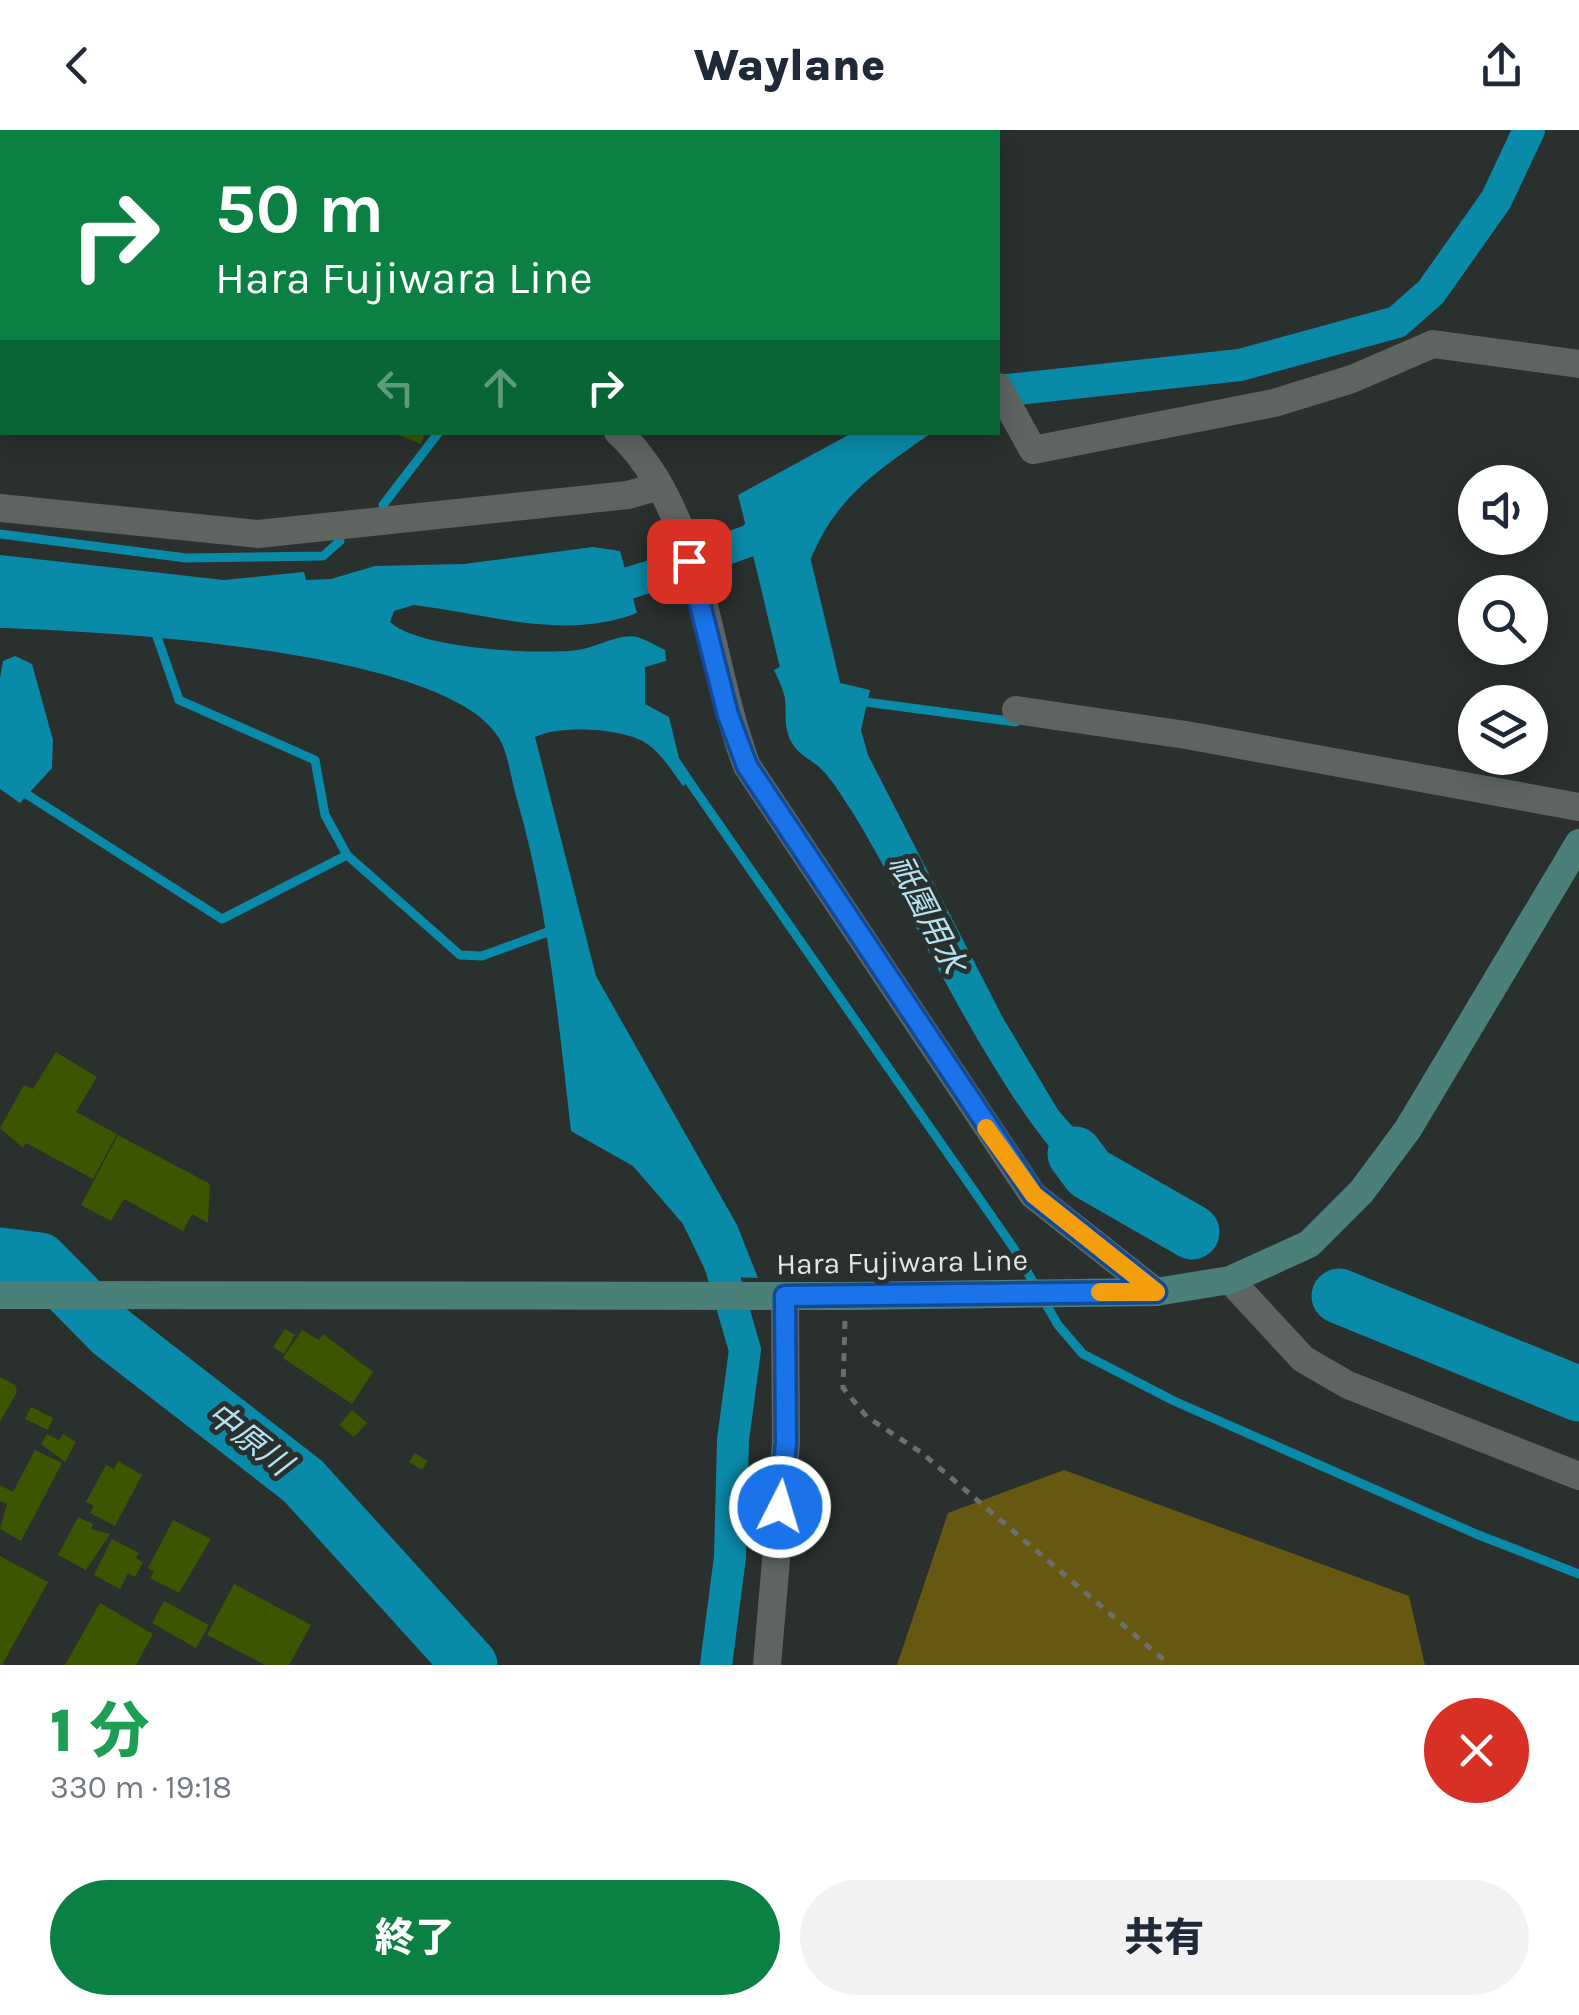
<!DOCTYPE html>
<html lang="ja">
<meta charset="utf-8">
<style>
body{margin:0;font-family:Karla,"Noto Sans JP",sans-serif;background:#f2f2f3;color:#1f2937;height:100vh;display:flex;flex-direction:column;font-size:38px;white-space:nowrap}
*{box-sizing:border-box;margin:0}
p{font-size:32px;color:#747a83}
.icon{flex:none;width:55px;height:55px;fill:none;stroke:currentColor;stroke-width:2;stroke-linecap:round;stroke-linejoin:round}
.map{position:relative;height:1535px;overflow:hidden}
.panel{display:flex;flex-direction:column;background:#fff;flex:1}
.panel>*{flex:none}
.top-card{position:absolute;left:0px;top:0px;width:1000px;height:305px;box-shadow:0 5px 25px #0003;background:#0b8043;color:#fff;overflow:hidden}
.tools{position:absolute;left:1458px;top:335px;display:grid;gap:20px}
.tools a{display:grid;place-items:center;width:90px;height:90px;border-radius:50%;background:#fff;box-shadow:0 5px 25px #0003;font-size:50px}
.pin{position:absolute;display:grid;place-items:center;width:85px;height:85px;color:#fff;margin:-42px;border-radius:20px;box-shadow:0 5px 15px #0006}
.me{position:absolute;width:110px;margin:-55px;rotate:5deg;stroke-linejoin:round;filter:drop-shadow(0 0 8px #0008)}
.turn{display:flex;align-items:center;gap:35px;height:210px;padding:0 50px;font-size:45px}
.turn .icon{width:130px;height:130px;stroke-width:2.5}
.turn b{display:block;font-size:70px;line-height:85px}
.lanes{display:flex;align-items:center;height:95px;padding:0 50px;background:#0003;justify-content:center;gap:50px;direction:ltr}
.lanes .off{opacity:.35}
.round{display:grid;place-items:center;flex:none;width:105px;height:105px;border-radius:52px;background:#f2f2f3}
.headline{display:flex;align-items:center;justify-content:space-between;height:170px;padding:0 50px}
h1{font-size:60px;font-weight:800;line-height:75px;color:#1e9e55}
.primary-button{display:flex;gap:20px;margin-top:auto;padding:20px 50px}
.primary-button a{flex:1;height:115px;border-radius:60px;background:#0b8043;color:#fff;font-size:40px;font-weight:800;line-height:115px;text-align:center}
.primary-button a+a{background:#f2f2f3;color:#1f2937}
header{display:flex;justify-content:space-between;align-items:center;height:130px;padding:0 50px;background:#fff;font-size:45px;font-weight:800}
.map>svg:first-child{display:block}
.green{fill:#675811}
.water{fill:#0a8aa9}
.lines{fill:none;stroke-linecap:round;stroke-linejoin:round}
.stream{stroke:#0a8aa9;stroke-width:9}
.canal{stroke:#0a8aa9;stroke-width:32}
.river{stroke:#0a8aa9;stroke-width:55}
.building{fill:#3b5501}
.path{stroke:#6b706d;stroke-width:5;stroke-dasharray:8 8;stroke-linecap:butt}
.minor{stroke:#5e6561;stroke-width:28}
.tertiary{stroke:#5e6561;stroke-width:28}
.secondary{stroke:#4a7f7a;stroke-width:28}
.route-casing{stroke:#114b97;stroke-width:25}
.route{stroke:#1a73e8;stroke-width:18}
.slow{stroke:#f59e0b;stroke-width:18}
.labels{text-anchor:middle;dominant-baseline:central;stroke-width:10;stroke-linejoin:round;paint-order:stroke}
.street-label{font-size:30px;fill:#e1e5e3;stroke:#2a302d}
.water-label{font-size:32px;font-style:italic;fill:#b3e2f4;stroke:#2a302d}
</style>
<header><svg class="icon" aria-label="back" viewBox="0 0 24 24"><path d="M15 5l-7 7 7 7"/></svg>Waylane<svg class="icon" aria-label="share" viewBox="0 0 24 24"><path d="M12 15V3M7 8l5-5 5 5M5 13v7h14v-7"/></svg></header>
<div class="map">
<svg width="1579" height="1535" viewBox="0 0 1579 1535">
<rect width="100%" height="100%" fill="#2a302d"/>
<path class="green" d="M 1064,1340 L 1409,1466 L 1425,1535 L 897,1535 L 948,1383 Z"/>
<path class="water" d="M 852,303 L 931,303 C 866,349 827,374 802,453 L 762,460 L 738,365 Z
M 593,417 L 620,421 L 637,483 C 564,511 489,484 414,475 L 394,481 L 390,492 C 418,519 539,525 578,520 C 595,518 620,503 637,507 C 647,510 657,516 665,520 L 666,531 L 645,537 L 645,574 L 669,587 L 679,628 L 693,649 L 683,656 C 672,641 662,624 646,613 C 622,598 560,595 535,607 L 596,846 L 737,1095 L 758,1148 L 708,1146 L 683,1094 L 633,1036 L 571,1001 C 558,889 548,774 516,666 C 511,648 508,623 499,608 C 447,519 100,501 0,498 L 0,425 L 224,450 L 304,442 L 306,450 L 331,449 L 375,436 L 464,434 Z
M 15,526 L 32,534 L 53,610 L 52,638 L 20,673 L 0,659 L 0,548 L 3,531 Z
M 814,531 L 836,552 L 870,560 L 861,600 L 868,625 L 1003,888 L 1058,980 L 1098,1026 L 1145,1050 L 1124,1077 C 1028,1050 909,769 851,680 C 843,668 835,654 825,643 C 815,631 799,626 792,613 C 783,596 787,587 785,569 C 784,560 778,549 774,540 L 789,532 Z"/>
<g class="lines">
<path class="stream" d="M 383,375 L 439,302
M 0,404 L 186,428 L 323,426 L 340,411
M 154,498 L 179,570 L 315,630 L 325,685 L 347,725
M 858,571 L 1016,592
M 684,644 L 1013,1117 L 1058,1195 L 1083,1224 L 1174,1271 L 1476,1404 L 1579,1444
M 20,660 L 222,789 L 347,725 L 460,825 L 482,826 L 553,800"/>
<path class="canal" d="M 998,261 L 1240,235 L 1397,192 L 1431,162 L 1496,70 L 1529,0
M 715,423 L 751,410 L 783,382
M 586,454 L 629,453 L 677,438
M 712,1106 L 745,1220 L 733,1310 L 730,1427 L 716,1535"/>
<path class="river" d="M 773,390 L 815,566 L 832,598
M 1075,1024 L 1089,1043 L 1192,1102
M 0,1125 L 40,1130 L 111,1202 L 303,1351 L 470,1535
M 1339,1166 L 1579,1264"/>
</g>
<path class="building" d="M 391,302 L 425,302 L 421,314 Z
M 56,922 L 97,947 L 76,982 L 117,1004 L 93,1049 L 26,1013 L 23,1018 L 0,998 L 24,955 L 33,959 Z
M 118,1005 L 210,1054 L 208,1093 L 192,1084 L 183,1101 L 124,1069 L 111,1091 L 81,1075 Z
M 285,1199 L 295,1205 L 284,1224 L 273,1217 Z
M 302,1200 L 319,1210 L 323,1204 L 373,1242 L 352,1274 L 283,1228 Z
M 0,1247 L 15,1255 L 17,1262 L 0,1292 Z
M 31,1277 L 53,1288 L 48,1300 L 25,1289 Z
M 352,1280 L 367,1293 L 354,1307 L 339,1295 Z
M 47,1304 L 59,1310 L 63,1304 L 76,1312 L 65,1332 L 41,1314 Z
M 35,1320 L 62,1333 L 21,1411 L 0,1399 L 7,1374 L 0,1371 L 0,1355 L 13,1362 Z
M 415,1323 L 428,1331 L 422,1340 L 409,1332 Z
M 118,1331 L 142,1345 L 115,1396 L 90,1383 L 94,1376 L 86,1372 L 106,1335 L 114,1339 Z
M 78,1387 L 93,1394 L 91,1399 L 110,1404 L 86,1440 L 58,1425 Z
M 173,1390 L 211,1409 L 179,1463 L 150,1448 L 154,1442 L 148,1438 Z
M 112,1409 L 139,1423 L 136,1428 L 143,1432 L 135,1447 L 128,1443 L 120,1459 L 94,1445 Z
M 0,1426 L 48,1452 L 2,1535 L 0,1535 Z
M 234,1454 L 311,1495 L 289,1535 L 265,1535 L 207,1505 Z
M 164,1471 L 209,1495 L 196,1518 L 152,1493 Z
M 100,1473 L 153,1504 L 136,1535 L 65,1535 Z"/>
<g class="lines">
<path class="path" d="M 845,1191 L 843,1258 L 867,1287 L 922,1323 L 1170,1535"/>
<path class="minor" d="M 855,0 L 859,2
M 305,2 L 305,0
M 938,2 L 940,0
M 998,257 L 1033,320 L 1274,273 L 1352,249 L 1433,214 L 1579,234
M 618,302 C 703,380 707,531 747,636 L 1033,1065 L 1156,1162
M 0,378 L 258,404 L 628,365 L 659,356
M 1016,580 L 1186,605 L 1579,677
M 767,1535 L 786,1313 L 785,1166"/>
<path class="tertiary" d="M 1230,1150 L 1303,1229 L 1348,1255 L 1579,1346"/>
<path class="secondary" d="M 0,1165 L 846,1166 L 1156,1162 L 1230,1150 L 1309,1114 L 1362,1061 L 1408,999 L 1579,713"/>
</g>
<g class="lines">
<g class="route-casing">
<path id="route" d="M 689,431 L 728,585 L 747,636 L 1034,1065 L 1156,1162 L 785,1166 L 786,1313 L 780,1377"/>
</g>
<use href="#route" class="route"/>
<path class="slow" d="M 986,998 L 1034,1065 L 1156,1162 L 1100,1162"/>
</g>
<g class="labels">
<g class="street-label">
<text transform="translate(902 1132) rotate(-1)">Hara Fujiwara Line</text>
</g>
<g class="water-label">
<text transform="translate(927 784) rotate(63)">祇園用水</text>
<text transform="translate(249 1309) rotate(38)">中原川</text>
</g>
</g>
</svg>
<div class="tools">
<a><svg class="icon" aria-label="sound" viewBox="0 0 24 24"><path d="M4 9h4l5-4v14l-5-4H4zM17 9q2 3 0 6"/></svg></a>
<a><svg class="icon" aria-label="search" viewBox="0 0 24 24"><circle cx="10" cy="10" r="6"/><path d="M15 15l6 6"/></svg></a>
<a><svg class="icon" aria-label="layers" viewBox="0 0 24 24"><path d="M12 4l9 5-9 5-9-5zM3 14l9 5 9-5"/></svg></a>
</div>
<div class="pin" style="left:689px;top:431px;background:#d93025"><svg class="icon" aria-label="arrive" viewBox="0 0 24 24"><path d="M6 21V4h12l-3 4 3 4H6"/></svg></div>
<svg class="me" style="left:780px;top:1377px" viewBox="-20 -20 40 40"><circle r="17" fill="#1a73e8" stroke="#fff" stroke-width="3"/><path d="M0-11L8 9 0 5-8 9z" fill="#fff"/></svg>
<div class="top-card">
<div class="turn"><svg class="icon" aria-label="right" viewBox="0 0 24 24"><path d="M7 20v-9h11M14 6l5 5-5 5"/></svg><div><b>50 m</b>Hara Fujiwara Line</div></div>
<div class="lanes"><svg class="icon off" aria-label="left" viewBox="0 0 24 24"><path d="M17 20v-9H6M10 6l-5 5 5 5"/></svg><svg class="icon off" aria-label="ahead" viewBox="0 0 24 24"><path d="M12 20V5M6 11l6-6 6 6"/></svg><svg class="icon" aria-label="right" viewBox="0 0 24 24"><path d="M7 20v-9h11M14 6l5 5-5 5"/></svg></div>
</div>
</div>
<section class="panel">
<div class="headline"><div><h1>1 分</h1><p>330 m · 19:18</p></div><a class="round" style="background:#d93025;color:#fff"><svg class="icon" aria-label="close" viewBox="0 0 24 24"><path d="M6 6l12 12M18 6L6 18"/></svg></a></div>
<div class="primary-button"><a>終了</a><a>共有</a></div>
</section>
